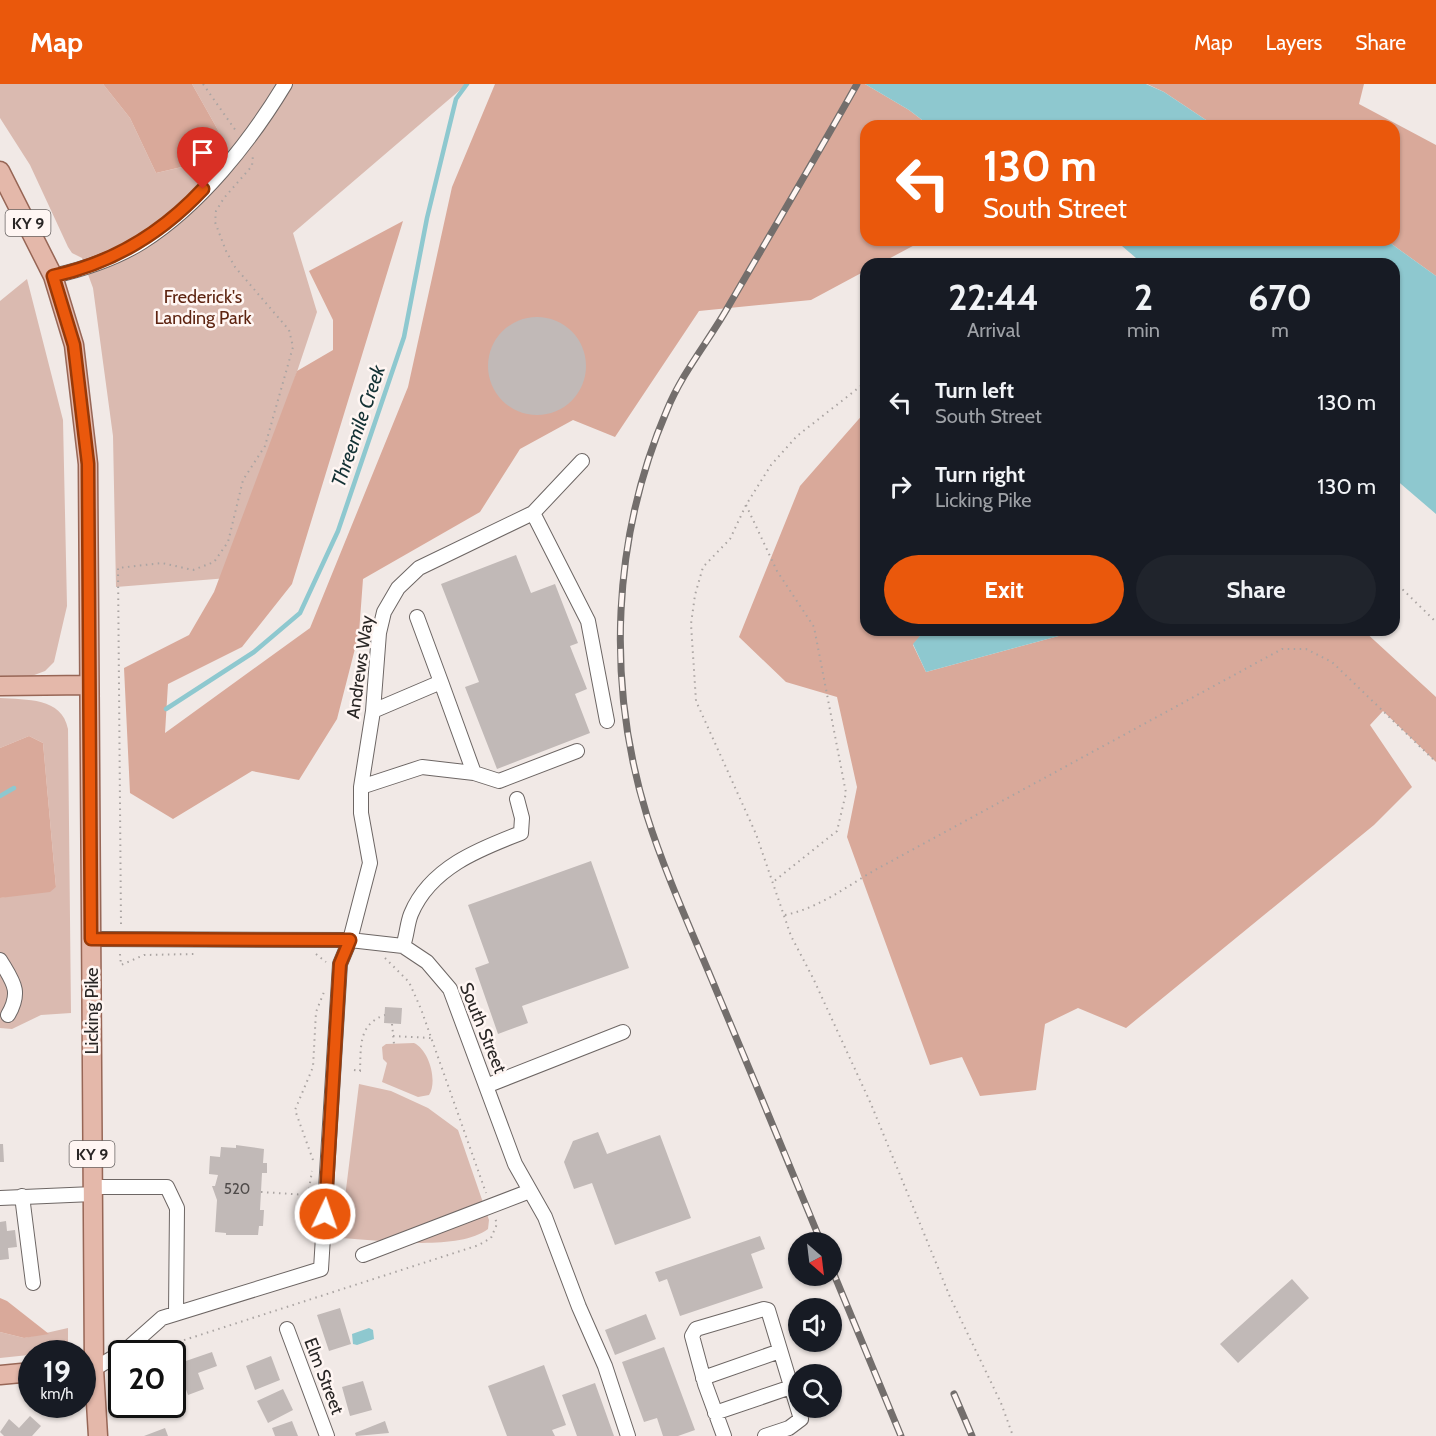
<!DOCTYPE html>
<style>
body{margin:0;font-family:Cabin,sans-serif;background:#20242c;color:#f1f3f6;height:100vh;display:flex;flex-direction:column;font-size:22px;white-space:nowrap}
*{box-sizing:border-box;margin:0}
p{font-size:20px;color:#9ea1a6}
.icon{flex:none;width:33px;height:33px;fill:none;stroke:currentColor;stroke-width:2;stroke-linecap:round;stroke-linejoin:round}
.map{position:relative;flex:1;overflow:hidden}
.side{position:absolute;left:860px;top:174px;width:540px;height:378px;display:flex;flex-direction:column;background:#171b24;border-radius:18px;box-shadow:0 2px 4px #0004}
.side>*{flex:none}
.banner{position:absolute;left:860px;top:36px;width:540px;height:126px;border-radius:18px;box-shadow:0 2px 4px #0004;background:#ea580c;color:#fff;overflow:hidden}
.needle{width:39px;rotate:152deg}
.tools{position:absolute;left:788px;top:1148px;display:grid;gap:12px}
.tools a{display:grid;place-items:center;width:54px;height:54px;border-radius:50%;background:#171b24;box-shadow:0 2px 4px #0004;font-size:30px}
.speed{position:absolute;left:18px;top:1256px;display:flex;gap:12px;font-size:30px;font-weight:700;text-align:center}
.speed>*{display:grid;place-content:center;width:78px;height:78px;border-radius:50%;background:#171b24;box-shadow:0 2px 4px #0004;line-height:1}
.speed small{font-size:15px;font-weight:400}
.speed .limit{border:3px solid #111;border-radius:9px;background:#fff;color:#111}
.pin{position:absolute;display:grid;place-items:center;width:51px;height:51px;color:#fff;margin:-62px -26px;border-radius:50% 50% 50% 0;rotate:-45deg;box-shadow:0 0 6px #0007}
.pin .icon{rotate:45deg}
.me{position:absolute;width:66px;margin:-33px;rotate:3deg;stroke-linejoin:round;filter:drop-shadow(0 0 4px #0008)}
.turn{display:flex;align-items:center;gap:21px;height:126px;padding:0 24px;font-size:27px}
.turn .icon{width:78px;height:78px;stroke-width:2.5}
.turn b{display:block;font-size:42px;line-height:51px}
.eta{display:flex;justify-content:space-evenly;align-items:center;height:102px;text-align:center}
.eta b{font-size:36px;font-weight:800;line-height:42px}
.action{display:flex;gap:12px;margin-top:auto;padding:12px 24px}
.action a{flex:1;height:69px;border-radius:36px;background:#ea580c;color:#fff;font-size:24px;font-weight:800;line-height:69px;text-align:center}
.action a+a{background:#20242c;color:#f1f3f6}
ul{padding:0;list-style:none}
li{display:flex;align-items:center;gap:18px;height:84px;padding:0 24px}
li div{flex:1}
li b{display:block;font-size:22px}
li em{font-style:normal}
header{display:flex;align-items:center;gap:36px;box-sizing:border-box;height:84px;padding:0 30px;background:#ea580c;color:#fff}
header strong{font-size:28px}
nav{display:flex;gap:33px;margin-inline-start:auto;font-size:21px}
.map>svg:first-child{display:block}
.green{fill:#dabab0}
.forest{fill:#d9a99a}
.water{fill:#8ec8cf}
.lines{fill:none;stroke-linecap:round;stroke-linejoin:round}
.stream{stroke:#8ec8cf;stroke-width:4.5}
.building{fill:#c1b9b7}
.minor-casing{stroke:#6d6664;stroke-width:16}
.major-casing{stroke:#976656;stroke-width:21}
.path{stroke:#aaa4a2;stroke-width:2;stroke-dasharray:1.5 4.5;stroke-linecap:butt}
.minor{stroke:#fff;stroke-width:14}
.major{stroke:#e4b8aa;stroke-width:18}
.rail-casing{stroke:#736e6c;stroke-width:7}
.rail{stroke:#fff6f3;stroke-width:4.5;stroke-dasharray:14;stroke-linecap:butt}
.route-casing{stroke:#983908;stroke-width:15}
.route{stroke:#ea580c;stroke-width:10}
.labels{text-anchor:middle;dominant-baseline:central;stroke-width:5;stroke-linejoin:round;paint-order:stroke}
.number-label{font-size:15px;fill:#4f4b4a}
.shield{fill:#fff6f3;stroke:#696463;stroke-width:1.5}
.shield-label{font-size:16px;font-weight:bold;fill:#292625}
.park-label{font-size:18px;fill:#5e2411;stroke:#fff6f3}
.street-label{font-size:18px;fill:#292625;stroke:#fff6f3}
.water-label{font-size:20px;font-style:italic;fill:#133134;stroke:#fff6f3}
</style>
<header>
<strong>Map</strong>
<nav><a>Map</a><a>Layers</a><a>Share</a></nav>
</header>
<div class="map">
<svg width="1436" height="1352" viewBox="0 0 1436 1352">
<rect width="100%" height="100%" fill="#f1e9e6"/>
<path class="green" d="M 0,0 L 103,0 L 130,34 L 156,89 L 213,76 L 223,55 L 192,0 L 467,0 L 293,149 L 317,228 L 228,494 L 116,503 L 113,352 L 93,204 L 82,174 L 72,169 L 68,163 L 30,81 L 0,34 Z
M 27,195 L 63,336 L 67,522 L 54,578 L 45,587 L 29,593 L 0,593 L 0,217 Z
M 0,614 C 26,616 62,613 68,645 L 71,929 L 41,931 L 12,945 L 0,944 L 0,814 L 56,803 L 43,659 L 29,652 L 0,664 Z
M 414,959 C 429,966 438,997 429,1011 L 418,1013 L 382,998 L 387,979 L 383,975 L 382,963 L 386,960 Z
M 359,1000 L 391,1007 L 428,1024 L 458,1046 L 489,1136 L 488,1145 C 457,1168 380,1156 340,1154 Z
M 68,1244 L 68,1259 L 57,1268 L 0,1274 L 0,1248 L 24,1254 Z"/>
<path class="forest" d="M 103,0 L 192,0 L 223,55 L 225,73 L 156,89 L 130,34 Z
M 495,0 L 865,0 L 909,26 L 930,42 L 866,42 L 866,156 L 924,156 L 879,180 L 866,180 L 865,187 L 811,216 L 699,227 L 615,353 L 573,336 L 520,365 L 480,428 L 363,495 L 359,549 L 337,635 L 299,696 L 252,687 L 173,735 L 130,709 L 124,584 L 189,551 L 214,508 L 297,287 L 333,266 L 333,236 L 309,187 L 403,137 L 292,500 L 242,563 L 168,600 L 165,649 L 310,544 L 408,303 L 452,103 Z
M 1147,0 L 1364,0 L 1359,20 L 1436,61 L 1436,192 L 1386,156 L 1394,156 L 1394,42 L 1215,42 L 1164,8 Z
M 865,328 L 866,546 L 925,546 L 913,561 L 926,588 L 1081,546 L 1363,546 L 1436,613 L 1436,678 L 1383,627 L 1370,641 L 1412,703 L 1374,741 L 1126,944 L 1078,924 L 1045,940 L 1036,1006 L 980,1012 L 962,973 L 930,981 L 847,753 L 857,703 L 837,613 L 786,598 L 739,553 L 800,402 Z
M 29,652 L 43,659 L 56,803 L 50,808 L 0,814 L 0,664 Z
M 0,1214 L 7,1217 L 49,1250 L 24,1254 L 0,1248 Z"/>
<path class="water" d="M 865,0 L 1146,0 L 1164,8 L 1215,42 L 930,42 L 909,26 Z
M 1115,156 L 1386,156 L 1436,192 L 1436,430 L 1394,394 L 1394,180 L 1143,180 Z
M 925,546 L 1081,546 L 926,588 L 913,560 Z
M 369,1244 L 373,1246 L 374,1255 L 357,1261 L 353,1260 L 352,1250 Z"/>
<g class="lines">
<path class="stream" d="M 166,625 L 254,568 L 300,529 L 338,447 L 404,253 L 427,134 L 456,15 L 467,0
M 0,712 L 14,704"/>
</g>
<path class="building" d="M488 282a49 49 0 1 1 98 0a49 49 0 1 1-98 0Z
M 516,471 L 531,509 L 555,500 L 578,559 L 570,562 L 587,605 L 575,610 L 590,649 L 497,685 L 465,603 L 479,598 L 441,500 Z
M 591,777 L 629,884 L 522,922 L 528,939 L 498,950 L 475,884 L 489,879 L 468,821 Z
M 385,923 L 402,924 L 401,940 L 384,939 Z
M 598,1048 L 607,1070 L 660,1051 L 691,1134 L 615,1161 L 592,1099 L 574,1105 L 564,1078 L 573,1057 Z
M 0,1060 L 3,1060 L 4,1078 L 0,1078 Z
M 236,1061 L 264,1065 L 263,1079 L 267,1079 L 267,1089 L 262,1089 L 260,1126 L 264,1126 L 263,1142 L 259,1142 L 258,1151 L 226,1151 L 226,1149 L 215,1148 L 217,1116 L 212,1102 L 215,1102 L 218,1091 L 209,1090 L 210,1072 L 220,1073 L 221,1063 L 236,1064 Z
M 6,1137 L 7,1147 L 15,1146 L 17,1163 L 8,1164 L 9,1175 L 0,1176 L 0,1138 Z
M 760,1152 L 765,1165 L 751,1170 L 763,1204 L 680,1232 L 667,1195 L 659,1198 L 655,1188 Z
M 1292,1195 L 1309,1214 L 1238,1279 L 1220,1260 Z
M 340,1224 L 351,1260 L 329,1267 L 317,1231 Z
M 646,1230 L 656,1255 L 615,1271 L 605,1246 Z
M 664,1263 L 695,1346 L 678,1352 L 663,1352 L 657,1334 L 644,1338 L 622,1278 Z
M 212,1268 L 217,1282 L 198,1289 L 204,1305 L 188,1311 L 184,1300 L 177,1300 L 174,1293 L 183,1289 L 180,1279 Z
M 271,1272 L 280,1296 L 255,1306 L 246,1282 Z
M 544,1281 L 566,1341 L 552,1346 L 555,1352 L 507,1352 L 488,1302 Z
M 363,1297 L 372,1326 L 350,1332 L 342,1303 Z
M 595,1299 L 614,1352 L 577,1352 L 562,1311 Z
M 283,1305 L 293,1326 L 268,1339 L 257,1317 Z
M 30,1332 L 41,1342 L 32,1352 L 4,1352 L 0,1348 L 9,1335 L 19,1344 Z
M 292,1337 L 298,1352 L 275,1352 L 272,1344 Z
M 385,1337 L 389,1349 L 356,1352 L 355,1349 Z
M 165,1344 L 168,1352 L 144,1352 Z"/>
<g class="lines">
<g class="minor-casing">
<path id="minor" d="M 53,192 C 84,185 115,175 142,158 C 200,121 250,58 285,0
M 533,429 L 588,537 L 607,637
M 417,533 L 441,598
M 474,689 L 499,697 L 577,667
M 361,703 L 422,683 L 474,689 L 441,598 L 373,627
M 91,855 L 350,856 L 403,862 L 427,878 L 450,905 L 515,1080 L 545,1133 L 579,1223 L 605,1282 L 628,1352
M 403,862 C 407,851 407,840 411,830 C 430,784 479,765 521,749 L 522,734 L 517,715
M 0,876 C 13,898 22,907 8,931
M 486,1002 L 623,948
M 93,1103 L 167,1103 L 177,1124 L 176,1229
M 22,1112 L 33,1199
M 0,1114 L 93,1110
M 363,1171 L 530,1107
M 287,1245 L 327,1352
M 94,1285 L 126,1266 L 162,1234 L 321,1185 L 340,880 L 350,856 L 370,779 L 361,729 L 361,703 L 373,627 L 379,549 L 384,528 L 398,504 L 419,484 L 533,429 L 582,377
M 703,1294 L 780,1267
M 715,1329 L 791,1303
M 724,1352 L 705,1300 L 692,1252 L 696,1245 L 764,1225 L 768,1226 L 801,1335 L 789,1344 L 765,1352"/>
</g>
<g class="major-casing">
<path id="major" d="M 0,87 L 53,192 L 74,261 L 88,380 L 94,1285 L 98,1352
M 0,602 L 89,601
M 0,1291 L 32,1288"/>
</g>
<path class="path" d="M 203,0 L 236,47
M 866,298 L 797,352 L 771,381 L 746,421 L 730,455 L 703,483 L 695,511 L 691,540 L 696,617 L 756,750 L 791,852 L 813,894 L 871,1020 L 950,1213 L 1001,1319 L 1013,1352
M 746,421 L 777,487 L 814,543 L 846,709 L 837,747 L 773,798
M 1394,497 L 1436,538
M 785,831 C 819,824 846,803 875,786 L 1282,565 L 1306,565 L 1332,578 L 1436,678
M 121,840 L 118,484 L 162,479 L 193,486 L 214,478 L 228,458 L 243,396 L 265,362 L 293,263 L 289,246 L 235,183 L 226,167 L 215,138 L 216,127 L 224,114 L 252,82 L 253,71
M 120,870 L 121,881 L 144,871 L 194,870
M 316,870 L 326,878
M 385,874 L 409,898 L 421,925 L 486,1109
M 392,940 L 394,960
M 393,952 L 431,954
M 354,986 L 360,987 C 361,963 358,940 385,931
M 313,1076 L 295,1026 L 313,983 L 316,928 L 324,908
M 261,1108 L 308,1111
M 308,1111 L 312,1087
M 144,1269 L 479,1161 L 491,1154 L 497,1140 L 495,1134
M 118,1288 L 118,1297"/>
<use href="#minor" class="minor"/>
<use href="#major" class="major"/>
<g class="rail-casing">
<path id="rail" d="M 821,1158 C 787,1075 752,991 717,908 C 693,850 666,792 647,732 C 606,599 612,454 667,326 C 682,289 708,258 728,223 C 771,149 815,75 857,0
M 831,1183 L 901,1352
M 954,1310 L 972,1352"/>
</g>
<use href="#rail" class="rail"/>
</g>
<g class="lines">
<g class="route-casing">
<path id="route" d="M 203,105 C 161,150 113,179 53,192 L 74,261 L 88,380 L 91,855 L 350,856 L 340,880 L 325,1130"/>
</g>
<use href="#route" class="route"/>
</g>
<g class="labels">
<g class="number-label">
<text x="237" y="1105">520</text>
</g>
<g class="shield">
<rect x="5.5" y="126" width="45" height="26" rx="4.5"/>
<rect x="69.5" y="1057" width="45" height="26" rx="4.5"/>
</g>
<g class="shield-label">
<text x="28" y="139">KY 9</text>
<text x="92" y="1070">KY 9</text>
</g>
<g class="park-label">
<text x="203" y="213">Frederick's<tspan x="203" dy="21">Landing Park</tspan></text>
</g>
<g class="street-label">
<text transform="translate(360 583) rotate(-82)">Andrews Way</text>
<text transform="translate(92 927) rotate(-90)">Licking Pike</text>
<text transform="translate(483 944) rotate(68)">South Street</text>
<text transform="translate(324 1292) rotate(69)">Elm Street</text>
</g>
<g class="water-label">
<text transform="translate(358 342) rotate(-71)">Threemile Creek</text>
</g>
</g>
</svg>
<div class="tools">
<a><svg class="needle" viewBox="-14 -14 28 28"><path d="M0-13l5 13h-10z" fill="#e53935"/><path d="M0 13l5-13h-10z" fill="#9ea1a6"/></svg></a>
<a><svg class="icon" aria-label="sound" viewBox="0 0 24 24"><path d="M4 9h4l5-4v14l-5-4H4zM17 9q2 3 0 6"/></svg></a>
<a><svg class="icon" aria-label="search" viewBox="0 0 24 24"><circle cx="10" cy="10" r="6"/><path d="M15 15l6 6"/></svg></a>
</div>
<div class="speed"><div>19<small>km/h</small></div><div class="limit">20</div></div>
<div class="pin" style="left:203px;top:105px;background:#d93025"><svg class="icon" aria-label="arrive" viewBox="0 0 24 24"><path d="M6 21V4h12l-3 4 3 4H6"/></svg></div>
<svg class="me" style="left:325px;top:1130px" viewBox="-20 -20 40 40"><circle r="17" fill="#ea580c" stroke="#fff" stroke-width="3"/><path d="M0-11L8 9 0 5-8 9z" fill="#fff"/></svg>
<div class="banner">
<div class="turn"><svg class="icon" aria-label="left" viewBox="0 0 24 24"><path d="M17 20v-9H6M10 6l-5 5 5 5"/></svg><div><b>130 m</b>South Street</div></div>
</div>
<section class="side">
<div class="eta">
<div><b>22:44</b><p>Arrival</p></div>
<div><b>2</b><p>min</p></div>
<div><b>670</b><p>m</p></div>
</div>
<ul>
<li><svg class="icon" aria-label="left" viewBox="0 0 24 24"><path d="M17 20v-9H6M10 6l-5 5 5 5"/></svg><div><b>Turn left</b><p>South Street</p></div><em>130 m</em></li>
<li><svg class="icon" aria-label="right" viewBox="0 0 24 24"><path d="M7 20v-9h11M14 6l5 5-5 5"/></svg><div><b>Turn right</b><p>Licking Pike</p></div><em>130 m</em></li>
</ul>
<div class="action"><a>Exit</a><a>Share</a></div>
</section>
</div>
